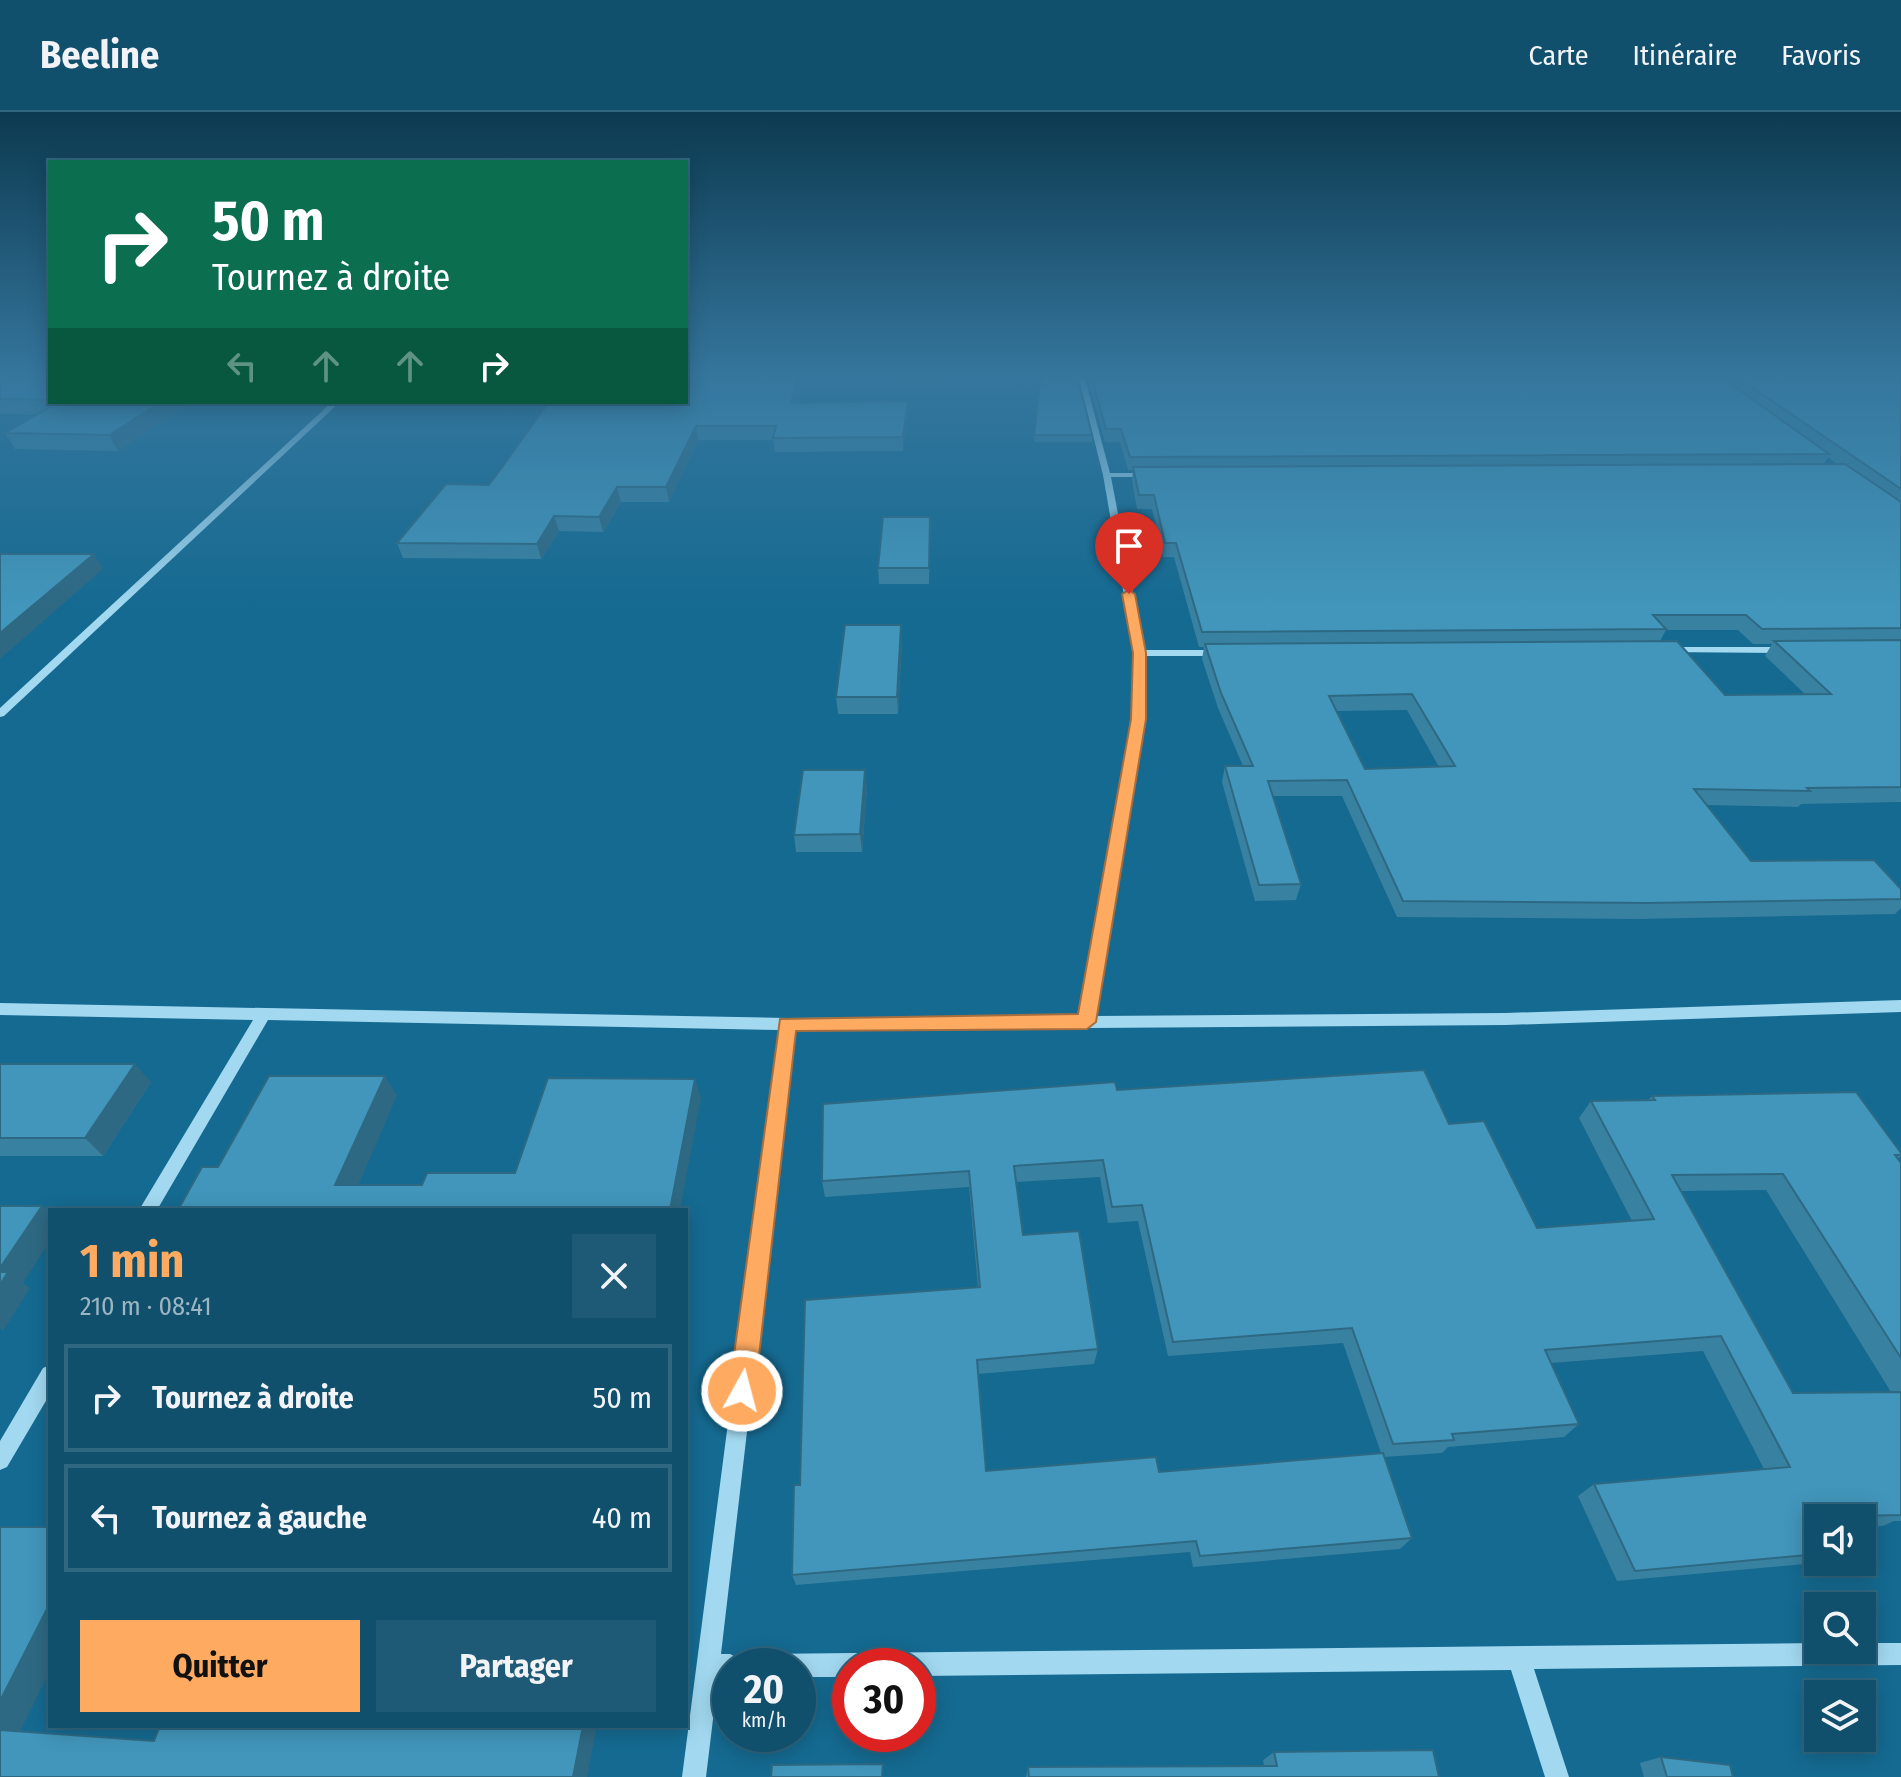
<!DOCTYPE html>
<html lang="fr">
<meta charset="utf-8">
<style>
body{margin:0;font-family:"Fira Sans Condensed",sans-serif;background:#1e5a75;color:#f1f3f6;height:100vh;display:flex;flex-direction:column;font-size:30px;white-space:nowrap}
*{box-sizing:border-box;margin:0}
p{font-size:26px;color:#9cb5c2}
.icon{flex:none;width:44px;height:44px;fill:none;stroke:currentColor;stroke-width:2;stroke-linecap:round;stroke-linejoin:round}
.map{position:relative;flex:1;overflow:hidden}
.drawer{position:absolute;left:48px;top:1096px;width:640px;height:520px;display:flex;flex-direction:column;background:#10506d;border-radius:0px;box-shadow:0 4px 20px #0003,0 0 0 2px #306780}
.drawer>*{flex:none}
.guide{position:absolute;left:48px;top:48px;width:640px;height:244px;border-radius:0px;box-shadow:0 4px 20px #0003,0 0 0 2px #306780;background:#0b6e4f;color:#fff;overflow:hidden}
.buttons{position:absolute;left:1804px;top:1392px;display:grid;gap:16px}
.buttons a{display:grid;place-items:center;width:72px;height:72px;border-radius:0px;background:#10506d;box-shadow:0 4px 20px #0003,0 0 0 2px #306780;font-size:40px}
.speed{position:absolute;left:712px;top:1536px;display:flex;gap:16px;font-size:40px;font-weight:700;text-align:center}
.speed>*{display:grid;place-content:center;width:104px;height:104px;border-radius:50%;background:#10506d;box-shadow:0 4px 20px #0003,0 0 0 2px #306780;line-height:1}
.speed small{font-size:20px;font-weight:400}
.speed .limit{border:12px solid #d22;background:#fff;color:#111}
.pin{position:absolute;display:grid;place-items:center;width:68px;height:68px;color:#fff;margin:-82px -34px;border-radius:50% 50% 50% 0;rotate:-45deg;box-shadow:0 0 8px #0007}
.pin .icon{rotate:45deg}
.me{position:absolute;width:88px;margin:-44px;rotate:7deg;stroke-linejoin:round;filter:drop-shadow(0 0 6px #0008)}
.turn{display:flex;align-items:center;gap:28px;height:168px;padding:0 32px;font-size:36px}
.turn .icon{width:104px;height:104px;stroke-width:2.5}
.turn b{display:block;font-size:56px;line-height:68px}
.lanes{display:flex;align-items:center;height:76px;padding:0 32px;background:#0003;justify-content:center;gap:40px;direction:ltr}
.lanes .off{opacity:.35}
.round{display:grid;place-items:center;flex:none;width:84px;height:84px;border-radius:0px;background:#1e5a75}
.summary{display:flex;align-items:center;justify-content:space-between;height:136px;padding:0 32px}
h1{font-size:48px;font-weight:700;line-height:60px;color:#ffaa61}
.action{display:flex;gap:16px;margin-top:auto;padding:16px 32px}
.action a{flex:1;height:92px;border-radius:0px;background:#ffaa61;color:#111;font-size:32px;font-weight:700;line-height:92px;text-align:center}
.action a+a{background:#1e5a75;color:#f1f3f6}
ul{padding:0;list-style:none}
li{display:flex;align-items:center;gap:24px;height:108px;margin:0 16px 12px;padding:0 16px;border:4px solid #306780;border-radius:0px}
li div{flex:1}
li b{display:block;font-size:30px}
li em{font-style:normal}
header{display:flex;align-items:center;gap:48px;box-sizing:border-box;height:112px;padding:0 40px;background:#10506d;border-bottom:2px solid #306780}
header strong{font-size:38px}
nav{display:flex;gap:44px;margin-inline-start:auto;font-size:28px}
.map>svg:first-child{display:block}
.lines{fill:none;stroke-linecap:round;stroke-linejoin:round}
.minor{fill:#a2d9f1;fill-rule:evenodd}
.wall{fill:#3981a1;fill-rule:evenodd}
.shaded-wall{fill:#2e6983}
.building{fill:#4296bb;stroke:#2e6983;stroke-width:2;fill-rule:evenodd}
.route{fill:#ffaa61;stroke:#a66e3f;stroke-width:2}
</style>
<header>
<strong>Beeline</strong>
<nav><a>Carte</a><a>Itinéraire</a><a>Favoris</a></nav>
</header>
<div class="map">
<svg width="1901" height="1665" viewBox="0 0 1901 1665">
<rect width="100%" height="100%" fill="#156a91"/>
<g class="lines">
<path class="minor" d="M 1078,263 L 1084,263 L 1110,361 L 1151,361 L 1155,363 L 1151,365 L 1111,365 L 1144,538 L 1221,538 L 1226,541 L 1221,544 L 1144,544 L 1144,607 L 1095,904 L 1506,901 L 1901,888 L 1901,900 L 1506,913 L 794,918 L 721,1542 L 730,1542 L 738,1546 L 742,1554 L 730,1554 L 730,1566 L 718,1566 L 706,1665 L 682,1665 L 779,918 L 268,908 L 157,1098 L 139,1098 L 253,908 L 0,903 L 0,891 L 787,906 L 1081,904 L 1132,607 L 1134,541 L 1103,363 Z
M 332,290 L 340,290 L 4,604 L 0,605 L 0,596 Z
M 1669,535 L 1785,535 L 1790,538 L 1785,541 L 1665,540 L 1665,536 Z
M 50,1253 L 50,1282 L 7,1355 L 0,1358 L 0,1329 L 43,1256 Z
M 1818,1531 L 1818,1538 L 1862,1538 L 1862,1531 L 1901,1531 L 1901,1553 L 1534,1557 L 1569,1665 L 1545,1665 L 1511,1558 L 918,1564 L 918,1554 L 850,1554 L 850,1565 L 798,1565 L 798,1554 L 742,1554 L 746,1546 L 754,1542 Z"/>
</g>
<path class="wall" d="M 0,263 L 50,263 L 50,290 L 191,290 L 118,339 L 15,337 L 5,321 L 37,303 L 0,302 Z
M 686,263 L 803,263 L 796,291 L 908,289 L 908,302 L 903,339 L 775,340 L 773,328 L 698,328 L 669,390 L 621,390 L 603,420 L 559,419 L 541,447 L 403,446 L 397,431 L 489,373 Z
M 902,263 L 943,263 L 942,274 L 902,273 Z
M 1041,263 L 1092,323 L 1092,330 L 1034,330 Z
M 1089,263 L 1901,263 L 1901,690 L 1801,692 L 1798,695 L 1706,693 L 1751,749 L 1901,777 L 1901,796 L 1895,802 L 1637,807 L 1397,805 L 1342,684 L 1273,684 L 1301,772 L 1296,788 L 1255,789 L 1222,670 L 1225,654 L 1243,654 L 1218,596 L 1202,547 L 1204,535 L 1199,535 L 1174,445 L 1163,445 L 1152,397 L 1137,397 L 1132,368 L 1133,358 L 1128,358 L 1120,330 L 1105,330 L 1088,267 ZM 1828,345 L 1837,352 L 1824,352 ZM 1666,518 L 1738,518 L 1753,532 L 1772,532 L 1765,544 L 1805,582 L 1725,583 L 1660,529 ZM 1407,598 L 1439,655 L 1365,657 L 1337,599 Z
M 930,421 L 929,472 L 879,472 L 878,456 Z
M 902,529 L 898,602 L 838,602 L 836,585 Z
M 867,675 L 862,740 L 796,740 L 794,723 Z
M 0,952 L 151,970 L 103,1044 L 0,1044 Z
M 1117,978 L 1449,1012 L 1537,1116 L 1632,1109 L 1579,1006 L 1591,989 L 1648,988 L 1652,984 L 1901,1041 L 1901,1044 L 1898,1047 L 1901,1051 L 1901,1409 L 1894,1409 L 1883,1414 L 1862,1415 L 1862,1406 L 1818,1406 L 1818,1416 L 1813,1416 L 1818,1425 L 1818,1446 L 1805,1452 L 1617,1469 L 1578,1384 L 1594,1372 L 1764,1357 L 1703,1239 L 1551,1251 L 1579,1312 L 1564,1325 L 1448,1335 L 1442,1341 L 1384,1345 L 1412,1426 L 1400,1437 L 1193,1455 L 1190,1440 L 796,1473 L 792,1463 L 800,1373 L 978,1175 L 969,1075 L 825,1085 L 822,1069 ZM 1100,1065 L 1108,1111 L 1138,1109 L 1168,1244 L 1343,1231 L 1381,1341 L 1159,1360 L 986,1359 L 978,1262 L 1094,1252 L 1098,1237 L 1023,1123 L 1016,1070 ZM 1766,1078 L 1891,1280 L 1793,1281 L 1681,1079 Z
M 1274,1640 L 1439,1665 L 1026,1665 L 1028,1655 L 1264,1654 L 1263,1648 Z
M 1661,1645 L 1733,1665 L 1644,1665 L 1640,1651 Z"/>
<path class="shaded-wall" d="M 799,263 L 803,263 L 792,304 L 791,291 Z
M 908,289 L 908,302 L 903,339 L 903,325 Z
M 161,290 L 191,290 L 118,339 L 109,323 Z
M 696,314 L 698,328 L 669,390 L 666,375 Z
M 617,375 L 621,390 L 603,420 L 599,405 Z
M 554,404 L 559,419 L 541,447 L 537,432 Z
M 94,442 L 103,457 L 0,547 L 0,521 Z
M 901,513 L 902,529 L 898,602 L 897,585 Z
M 865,658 L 867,675 L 862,740 L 860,722 Z
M 135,952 L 151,970 L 103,1044 L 85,1026 Z
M 385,964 L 397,984 L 350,1092 L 335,1073 Z
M 695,967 L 701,986 L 680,1098 L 670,1098 Z
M 42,1094 L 50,1102 L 50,1129 L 23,1171 L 30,1176 L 3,1219 L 0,1216 L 0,1156 Z
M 47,1497 L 50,1498 L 50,1559 L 17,1625 L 0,1621 L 0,1589 Z
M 583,1614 L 597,1614 L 587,1665 L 573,1665 Z"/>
<path class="building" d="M 0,263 L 50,263 L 50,288 L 0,287 Z
M 686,263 L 799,263 L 791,291 L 908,289 L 903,325 L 773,326 L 776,314 L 696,314 L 666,375 L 617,375 L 599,405 L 554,404 L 537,432 L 397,431 L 446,372 L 489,373 L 549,290 L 686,290 Z
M 1041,263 L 1077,263 L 1092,323 L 1034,323 Z
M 1091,263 L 1718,263 L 1829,342 L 1130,345 L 1121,317 L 1106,317 Z
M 1734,263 L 1901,263 L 1901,377 Z
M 59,290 L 161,290 L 109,323 L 5,321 Z
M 1845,352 L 1901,390 L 1901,516 L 1762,517 L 1746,503 L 1653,503 L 1666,517 L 1202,520 L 1176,431 L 1165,431 L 1154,383 L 1139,383 L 1133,355 Z
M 883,405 L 930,405 L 929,456 L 878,456 Z
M 0,442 L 94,442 L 0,521 Z
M 845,513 L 901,513 L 897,585 L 836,585 Z
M 1901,528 L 1901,675 L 1807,676 L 1810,679 L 1694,677 L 1751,749 L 1874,748 L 1901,777 L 1901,787 L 1647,791 L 1403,789 L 1347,668 L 1268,669 L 1301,772 L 1259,773 L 1225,654 L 1253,654 L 1221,581 L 1205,532 L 1677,529 L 1725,583 L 1831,582 L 1774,529 ZM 1412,582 L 1455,654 L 1365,657 L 1329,584 Z
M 803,658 L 865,658 L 860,722 L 794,723 Z
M 0,952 L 135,952 L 85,1026 L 0,1026 Z
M 1424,958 L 1449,1012 L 1484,1009 L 1537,1116 L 1654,1107 L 1591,989 L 1655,988 L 1652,984 L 1856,980 L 1901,1041 L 1901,1043 L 1895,1043 L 1901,1051 L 1901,1246 L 1783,1062 L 1672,1063 L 1793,1281 L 1901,1280 L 1901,1403 L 1806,1405 L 1818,1425 L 1818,1442 L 1635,1459 L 1594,1372 L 1790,1355 L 1721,1224 L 1545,1238 L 1579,1312 L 1452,1322 L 1454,1328 L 1393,1332 L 1352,1216 L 1173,1230 L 1142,1093 L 1112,1095 L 1103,1048 L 1014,1054 L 1023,1123 L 1079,1119 L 1098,1237 L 977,1248 L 986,1359 L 1156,1345 L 1159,1360 L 1383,1341 L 1412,1426 L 1200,1444 L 1196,1429 L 792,1463 L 794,1373 L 800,1373 L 805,1188 L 980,1175 L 969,1059 L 822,1069 L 823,992 L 1115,970 L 1117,978 Z
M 269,964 L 385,964 L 335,1073 L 422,1073 L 427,1061 L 515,1061 L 548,966 L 695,967 L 670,1098 L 178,1098 L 202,1055 L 218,1055 Z
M 0,1094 L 42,1094 L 0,1156 Z
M 0,1160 L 8,1160 L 0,1173 Z
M 0,1415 L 50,1415 L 50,1497 L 47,1497 L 0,1589 Z
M 160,1614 L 583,1614 L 573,1665 L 0,1665 L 0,1618 L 154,1629 Z
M 1433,1638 L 1439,1665 L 1029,1665 L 1028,1655 L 1277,1654 L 1274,1640 Z
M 1661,1645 L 1730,1653 L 1733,1665 L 1667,1665 Z
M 883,1652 L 882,1665 L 771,1665 L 772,1653 Z"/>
<linearGradient id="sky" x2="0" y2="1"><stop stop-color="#0c3a50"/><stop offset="0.53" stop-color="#35769d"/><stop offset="1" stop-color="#35769d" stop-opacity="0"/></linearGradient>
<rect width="1901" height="496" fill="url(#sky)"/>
<path class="route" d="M 1129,478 L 1135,482 L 1146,541 L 1146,607 L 1096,910 L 1087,917 L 796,919 L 755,1279 L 751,1288 L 742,1292 L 733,1288 L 729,1279 L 780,907 L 1078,902 L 1131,607 L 1133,541 L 1122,482 Z"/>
</svg>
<div class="buttons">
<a><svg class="icon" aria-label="sound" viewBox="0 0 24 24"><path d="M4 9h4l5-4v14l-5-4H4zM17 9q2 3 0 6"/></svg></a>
<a><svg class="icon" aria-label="search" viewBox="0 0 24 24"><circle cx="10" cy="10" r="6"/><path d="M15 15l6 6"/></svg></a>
<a><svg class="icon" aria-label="layers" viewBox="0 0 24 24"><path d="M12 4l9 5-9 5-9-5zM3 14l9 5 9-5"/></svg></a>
</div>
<div class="speed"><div>20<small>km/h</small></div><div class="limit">30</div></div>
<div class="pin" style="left:1129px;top:482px;background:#d93025"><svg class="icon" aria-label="arrive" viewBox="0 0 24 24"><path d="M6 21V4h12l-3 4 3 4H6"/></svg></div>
<svg class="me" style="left:742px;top:1279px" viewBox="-20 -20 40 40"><circle r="17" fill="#ffaa61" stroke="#fff" stroke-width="3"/><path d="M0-11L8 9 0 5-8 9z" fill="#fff"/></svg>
<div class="guide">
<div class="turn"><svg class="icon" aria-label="right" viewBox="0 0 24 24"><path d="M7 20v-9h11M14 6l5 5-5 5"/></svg><div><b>50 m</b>Tournez à droite</div></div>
<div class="lanes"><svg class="icon off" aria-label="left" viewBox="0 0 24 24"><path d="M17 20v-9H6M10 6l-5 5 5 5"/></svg><svg class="icon off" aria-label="ahead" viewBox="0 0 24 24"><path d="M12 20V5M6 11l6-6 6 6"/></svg><svg class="icon off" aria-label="ahead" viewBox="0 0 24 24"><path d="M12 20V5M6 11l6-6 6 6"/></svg><svg class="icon" aria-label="right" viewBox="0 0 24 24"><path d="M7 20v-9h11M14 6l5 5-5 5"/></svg></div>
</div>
<section class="drawer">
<div class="summary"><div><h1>1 min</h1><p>210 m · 08:41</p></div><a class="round"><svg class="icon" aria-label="close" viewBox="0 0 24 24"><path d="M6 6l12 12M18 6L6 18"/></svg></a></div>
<ul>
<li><svg class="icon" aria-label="right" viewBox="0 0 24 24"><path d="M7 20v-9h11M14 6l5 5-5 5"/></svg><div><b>Tournez à droite</b></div><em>50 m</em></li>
<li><svg class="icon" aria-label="left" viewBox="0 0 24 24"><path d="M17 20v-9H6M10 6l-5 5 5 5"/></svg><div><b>Tournez à gauche</b></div><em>40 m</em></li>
</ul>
<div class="action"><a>Quitter</a><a>Partager</a></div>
</section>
</div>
